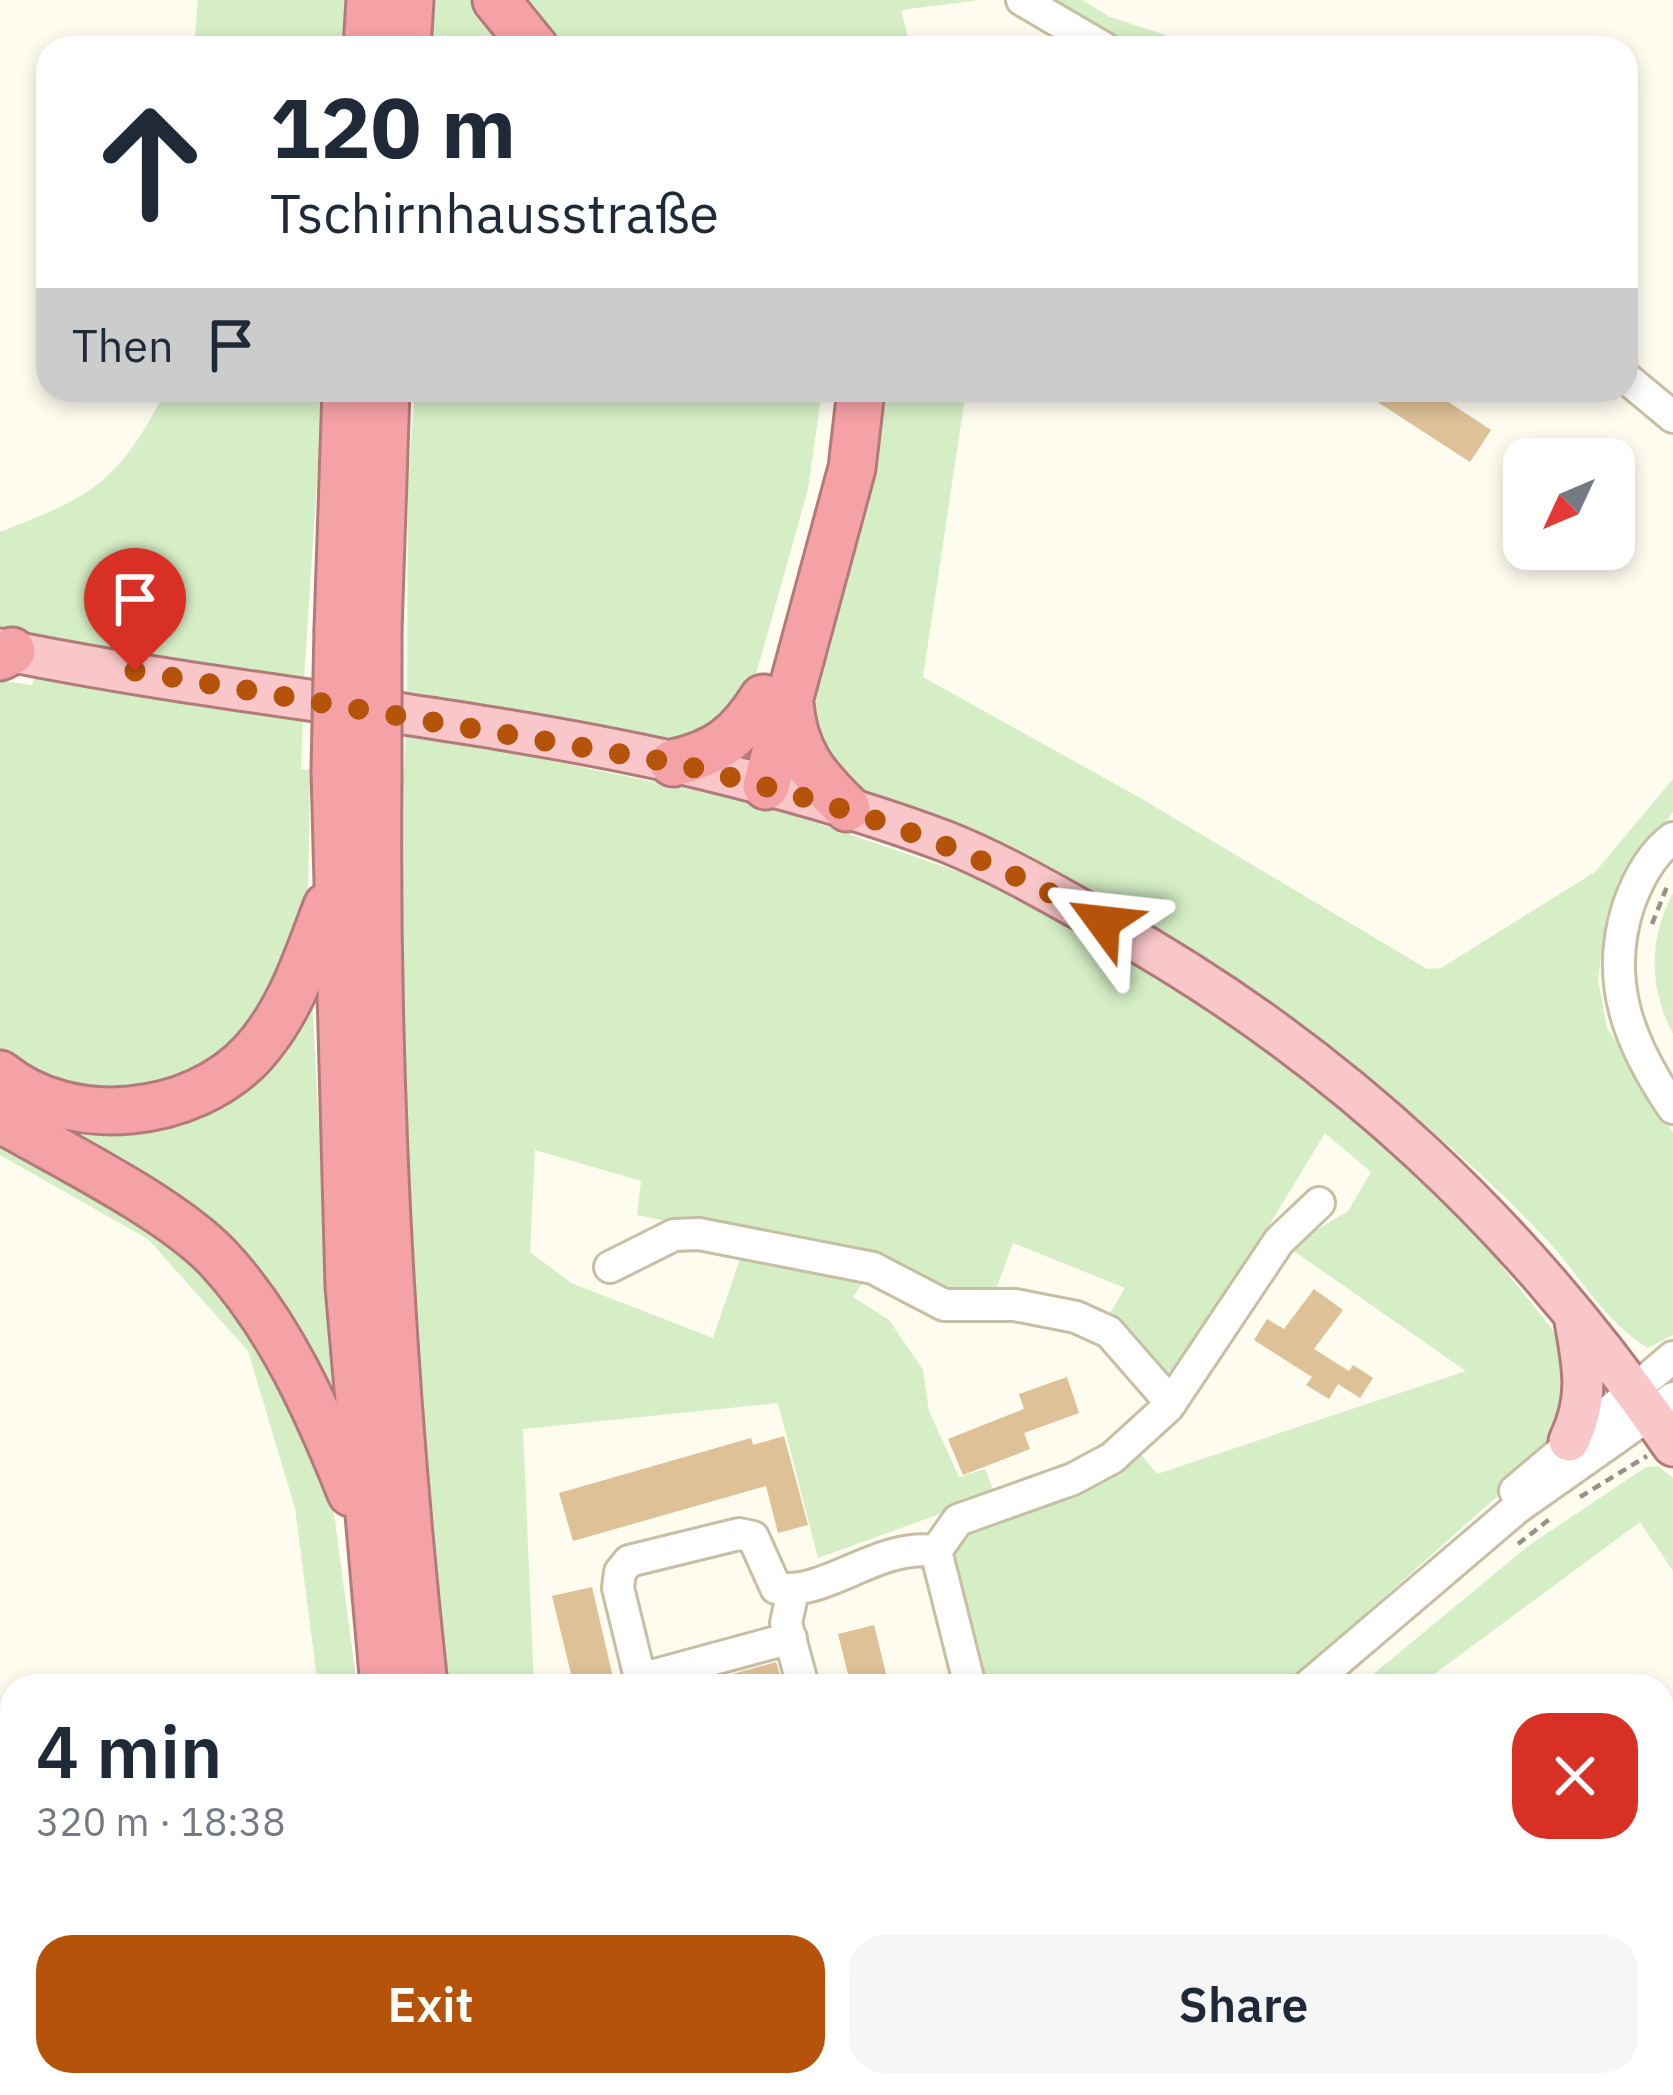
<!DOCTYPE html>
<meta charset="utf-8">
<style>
body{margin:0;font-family:"IBM Plex Sans",sans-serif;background:#f6f6f7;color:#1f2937;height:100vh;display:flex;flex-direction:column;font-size:45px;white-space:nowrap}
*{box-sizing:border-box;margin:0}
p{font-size:39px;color:#747a83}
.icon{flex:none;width:66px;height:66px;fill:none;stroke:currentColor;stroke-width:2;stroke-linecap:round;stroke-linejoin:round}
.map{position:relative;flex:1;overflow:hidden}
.side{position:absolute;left:0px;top:1674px;width:1674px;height:423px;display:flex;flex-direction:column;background:#fff;border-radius:36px 36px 0 0;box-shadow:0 6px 18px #0003}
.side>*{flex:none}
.top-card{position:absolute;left:36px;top:36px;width:1602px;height:366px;border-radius:36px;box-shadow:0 6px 18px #0003;background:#fff;color:#1f2937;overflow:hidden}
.needle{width:78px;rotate:226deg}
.buttons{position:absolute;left:1503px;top:438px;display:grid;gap:24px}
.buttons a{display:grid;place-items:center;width:132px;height:132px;border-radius:24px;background:#fff;box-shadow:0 6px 18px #0003;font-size:60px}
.pin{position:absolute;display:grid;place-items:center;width:102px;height:102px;color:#fff;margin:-123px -51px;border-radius:50% 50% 50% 0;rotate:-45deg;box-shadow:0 0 12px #0007}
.pin .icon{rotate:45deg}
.me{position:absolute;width:132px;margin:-66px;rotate:300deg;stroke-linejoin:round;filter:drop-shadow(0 0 9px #0008)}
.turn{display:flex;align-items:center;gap:42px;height:252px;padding:0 36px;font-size:54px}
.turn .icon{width:156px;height:156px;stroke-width:2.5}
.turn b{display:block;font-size:84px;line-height:102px}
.then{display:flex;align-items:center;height:114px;padding:0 36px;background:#0003;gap:24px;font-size:45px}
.round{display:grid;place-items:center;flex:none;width:126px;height:126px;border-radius:36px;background:#f6f6f7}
.head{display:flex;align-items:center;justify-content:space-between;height:204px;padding:0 36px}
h1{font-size:72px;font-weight:600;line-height:90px}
.button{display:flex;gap:24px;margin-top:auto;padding:24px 36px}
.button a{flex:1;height:138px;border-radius:36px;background:#b45309;color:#fff;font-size:48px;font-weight:600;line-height:138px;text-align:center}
.button a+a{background:#f6f6f7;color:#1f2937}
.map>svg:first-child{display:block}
.green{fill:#d5eec6}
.building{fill:#dec197}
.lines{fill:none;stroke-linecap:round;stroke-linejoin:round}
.minor-casing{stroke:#c7bfa3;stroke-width:36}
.major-casing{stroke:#b27b7a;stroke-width:45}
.highway-casing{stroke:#b27b7a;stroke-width:51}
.path{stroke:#949186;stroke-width:4.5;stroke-dasharray:9 6;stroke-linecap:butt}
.minor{stroke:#fff;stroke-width:30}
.major{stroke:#f9c7ca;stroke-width:39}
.highway{stroke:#f5a2a6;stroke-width:45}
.highway-bridge-casing{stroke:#b27b7a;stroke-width:51;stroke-linecap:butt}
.highway-bridge{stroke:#f5a2a6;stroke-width:45}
.route{stroke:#b45309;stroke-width:21;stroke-dasharray:0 37.8}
</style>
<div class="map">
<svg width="1673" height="2095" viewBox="0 0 1673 2095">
<rect width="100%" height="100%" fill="#fefbef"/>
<path class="green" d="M 198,0 L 345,0 L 342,48 L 194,48 Z
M 432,0 L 483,0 L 521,48 L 429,48 Z
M 510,0 L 980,0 L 901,10 L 911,48 L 555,48 Z
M 1041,0 L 1082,0 L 1110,17 L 1166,35 L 1158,48 L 1129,48 Z
M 166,390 L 323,390 L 304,678 L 0,633 L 0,532 C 95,495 118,483 166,390 Z
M 415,390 L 822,390 L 808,489 L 746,710 L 697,746 L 407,695 L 408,481 Z
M 872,390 L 966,390 L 923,677 L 1142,799 L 1427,969 L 1441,968 L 1595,872 L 1673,779 L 1673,812 L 1624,873 L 1607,912 L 1598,979 L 1607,1028 L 1673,1133 L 1673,1335 L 1648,1348 C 1603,1321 1579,1273 1543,1236 C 1491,1180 1427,1125 1366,1078 C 1265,998 1152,924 1038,863 C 969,825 887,809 822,767 L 801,688 Z
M 0,670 L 3,681 L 32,685 L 35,675 L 303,715 L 301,769 L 310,770 L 308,895 L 295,968 L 205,1078 L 113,1101 L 0,1063 Z
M 406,731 L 761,804 L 1024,894 L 1202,993 L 1337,1100 L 1481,1240 L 1556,1334 L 1571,1371 L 1555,1445 L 1284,1686 L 985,1686 L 954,1564 L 956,1545 L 967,1531 L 1138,1451 L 1157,1474 L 1466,1371 L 1288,1247 L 1348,1211 L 1371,1172 L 1325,1133 L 1253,1252 L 1162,1383 L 1105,1321 L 1125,1288 L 1013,1243 L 993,1297 L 953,1304 L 721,1232 L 637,1215 L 641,1181 L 535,1150 L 530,1252 L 571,1283 L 713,1338 L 742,1253 L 865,1279 L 853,1297 L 889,1320 L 923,1370 L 929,1411 L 959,1477 L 985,1469 L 995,1494 L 818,1558 L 778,1403 L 523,1429 L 534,1686 L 446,1686 C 425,1483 410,1279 403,1075 C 400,975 407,874 399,774 L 404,773 Z
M 1673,893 L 1673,1034 C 1649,987 1648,940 1673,893 Z
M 311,977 L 334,1417 L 301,1354 L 26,1103 L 160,1115 Z
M 0,1132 L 211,1269 L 316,1439 L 333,1507 L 357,1686 L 318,1686 L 295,1508 L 248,1351 L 148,1239 L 0,1155 Z
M 1658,1466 L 1673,1478 L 1673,1571 L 1640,1522 L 1418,1686 L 1359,1686 L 1528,1546 L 1646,1467 Z
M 497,2085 L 606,2085 L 608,2095 L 499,2095 Z"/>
<path class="building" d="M 1359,390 L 1430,390 L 1491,430 L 1470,462 Z
M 1314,1289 L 1343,1310 L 1314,1349 L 1349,1371 L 1353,1365 L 1373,1378 L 1360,1398 L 1338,1384 L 1329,1399 L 1306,1385 L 1312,1377 L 1254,1340 L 1267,1319 L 1284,1329 Z
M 1067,1377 L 1079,1413 L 1024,1433 L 1030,1449 L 963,1475 L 948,1439 L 1024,1409 L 1019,1394 Z
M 784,1436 L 808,1525 L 778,1533 L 766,1486 L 573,1541 L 559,1493 L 751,1438 L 753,1445 Z
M 592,1587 L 615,1686 L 574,1686 L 552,1596 Z
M 874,1625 L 889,1686 L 851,1686 L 838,1634 Z
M 776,1662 L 783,1686 L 704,1686 L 704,1682 Z"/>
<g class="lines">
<g class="minor-casing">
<path id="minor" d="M 1022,0 L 1104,48
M 1626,378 L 1673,417
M 1673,838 C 1651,854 1637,881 1628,907 C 1604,983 1630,1045 1673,1108
M 610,1267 L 674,1235 L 699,1234 L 873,1268 L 944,1305 L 1015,1305 L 1076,1317 L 1109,1332 L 1171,1403
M 1515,1491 L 1673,1357
M 793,1591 L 786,1623 L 803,1686
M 640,1679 L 791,1638
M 642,1686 L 618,1588 L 620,1572 L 629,1561 L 739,1534 L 753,1537 L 776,1588 C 826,1597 877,1543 936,1551
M 970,1686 L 936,1551 L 958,1520 L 1073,1479 L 1112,1458 L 1168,1407 L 1279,1241 L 1319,1203
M 1308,1686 L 1517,1508 L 1673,1398
M 55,2095 L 69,2085"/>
</g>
<g class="major-casing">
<path id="major" d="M 0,649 C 224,695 454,713 678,763 C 768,784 860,809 947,842 C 1004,865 1056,896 1110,926 C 1340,1055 1524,1228 1673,1446
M 1569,1441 C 1590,1398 1583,1366 1575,1321"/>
</g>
<g class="highway-casing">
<path id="highway" d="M 496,0 L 535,48
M 367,48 L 370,0
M 407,48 L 410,0
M 338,629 L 346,390
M 378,630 L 386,390
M 0,657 L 12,651
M 790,704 C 794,751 813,775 847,808
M 673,763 C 718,753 739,736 763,698
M 335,771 L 349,1286 L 384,1686
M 378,773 C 375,1079 391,1382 424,1686
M 766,786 L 852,468 L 861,390
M 0,1074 C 70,1132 193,1119 253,1053 C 291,1011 307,958 327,906
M 0,1119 C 63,1155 171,1208 219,1259 C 280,1325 318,1411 351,1493
M 437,2085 L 438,2095
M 477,2085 L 478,2095"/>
</g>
<path class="path" d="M 1652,924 L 1668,884
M 1580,1497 L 1647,1456
M 1518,1544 L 1551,1518
M 1179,2085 L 1187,2095"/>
<use href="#minor" class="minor"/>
<use href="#major" class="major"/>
<use href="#highway" class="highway"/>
<g class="highway-bridge-casing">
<path id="highway-bridge" d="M 335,771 L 338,629
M 378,773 L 378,630"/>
</g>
<use href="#highway-bridge" class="highway-bridge"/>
</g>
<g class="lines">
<path class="route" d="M 135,671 L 674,763 C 826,800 967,843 1103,922"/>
</g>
</svg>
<div class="buttons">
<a><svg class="needle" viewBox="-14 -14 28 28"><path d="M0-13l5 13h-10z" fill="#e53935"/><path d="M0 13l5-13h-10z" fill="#747a83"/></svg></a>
</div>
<div class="pin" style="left:135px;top:671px;background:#d93025"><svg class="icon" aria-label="arrive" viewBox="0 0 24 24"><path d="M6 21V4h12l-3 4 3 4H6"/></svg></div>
<svg class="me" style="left:1103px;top:922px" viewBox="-20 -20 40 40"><path d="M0-17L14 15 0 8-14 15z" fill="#b45309" stroke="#fff" stroke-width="4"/></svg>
<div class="top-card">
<div class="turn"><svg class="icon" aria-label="ahead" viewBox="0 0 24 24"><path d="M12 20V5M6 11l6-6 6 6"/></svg><div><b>120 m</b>Tschirnhausstraße</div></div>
<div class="then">Then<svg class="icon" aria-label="arrive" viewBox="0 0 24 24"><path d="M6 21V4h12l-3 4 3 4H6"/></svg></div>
</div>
<section class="side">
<div class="head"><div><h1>4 min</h1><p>320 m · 18:38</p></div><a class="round" style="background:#d93025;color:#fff"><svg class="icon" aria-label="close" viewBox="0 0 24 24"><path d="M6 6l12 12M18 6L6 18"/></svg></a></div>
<div class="button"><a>Exit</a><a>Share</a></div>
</section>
</div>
